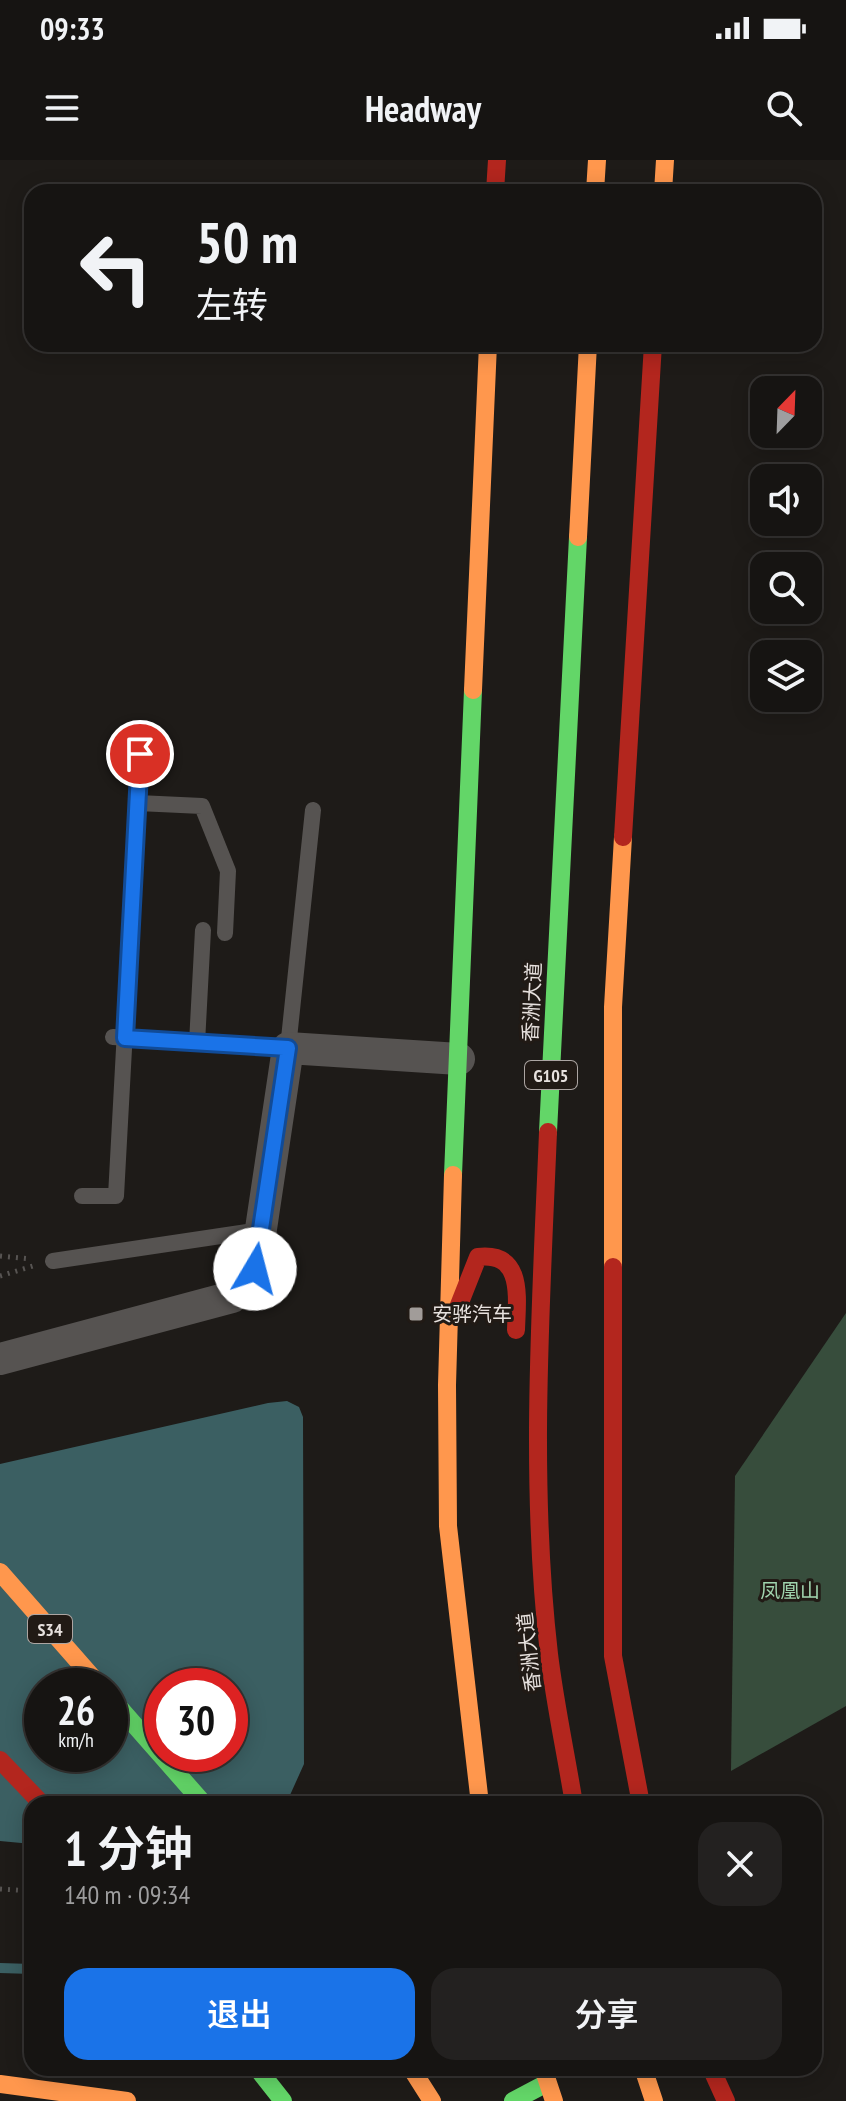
<!DOCTYPE html>
<html lang="zh">
<meta charset="utf-8">
<style>
body{margin:0;font-family:"PT Sans Narrow","Noto Sans SC",sans-serif;background:#232120;color:#f1f3f6;height:100vh;display:flex;flex-direction:column;font-size:30px;white-space:nowrap}
*{box-sizing:border-box;margin:0}
p{font-size:26px;color:#9e9e9f}
.icon{flex:none;width:44px;height:44px;fill:none;stroke:currentColor;stroke-width:2;stroke-linecap:round;stroke-linejoin:round}
.map{position:relative;flex:1;overflow:hidden}
.drawer{position:absolute;left:24px;top:1636px;width:798px;height:280px;display:flex;flex-direction:column;background:#161412;border-radius:24px;box-shadow:0 4px 20px #0003,0 0 0 2px #353332}
.drawer>*{flex:none}
.top-card{position:absolute;left:24px;top:24px;width:798px;height:168px;border-radius:24px;box-shadow:0 4px 20px #0003,0 0 0 2px #353332;background:#161412;color:#f1f3f6;overflow:hidden}
.needle{width:52px;rotate:23deg}
.tools{position:absolute;left:750px;top:216px;display:grid;gap:16px}
.tools a{display:grid;place-items:center;width:72px;height:72px;border-radius:16px;background:#161412;box-shadow:0 4px 20px #0003,0 0 0 2px #353332;font-size:40px}
.speed{position:absolute;left:24px;top:1508px;display:flex;gap:16px;font-size:40px;font-weight:700;text-align:center}
.speed>*{display:grid;place-content:center;width:104px;height:104px;border-radius:50%;background:#161412;box-shadow:0 4px 20px #0003,0 0 0 2px #353332;line-height:1}
.speed small{font-size:20px;font-weight:400}
.speed .limit{border:12px solid #d22;background:#fff;color:#111}
.pin{position:absolute;display:grid;place-items:center;width:68px;height:68px;color:#fff;margin:-34px;border:4px solid #fff;border-radius:50%;box-shadow:0 2px 8px #0007}
.me{position:absolute;width:88px;margin:-44px;rotate:8deg;stroke-linejoin:round;filter:drop-shadow(0 0 6px #0008)}
.turn{display:flex;align-items:center;gap:28px;height:168px;padding:0 40px;font-size:36px}
.turn .icon{width:104px;height:104px;stroke-width:2.5}
.turn b{display:block;font-size:56px;line-height:68px}
.round{display:grid;place-items:center;flex:none;width:84px;height:84px;border-radius:24px;background:#232120}
.head{display:flex;align-items:center;justify-content:space-between;height:136px;padding:0 40px}
h1{font-size:48px;font-weight:600;line-height:60px}
.cta{display:flex;gap:16px;margin-top:auto;padding:16px 40px}
.cta a{flex:1;height:92px;border-radius:24px;background:#1a73e8;color:#fff;font-size:32px;font-weight:600;line-height:92px;text-align:center}
.cta a+a{background:#232120;color:#f1f3f6}
.status{display:flex;justify-content:space-between;align-items:center;height:56px;padding:0 40px;background:#161412;direction:ltr}
.status svg{height:22px;fill:currentColor}
header{display:flex;justify-content:space-between;align-items:center;height:104px;padding:0 40px;background:#161412;font-size:36px;font-weight:600}
.map>svg:first-child{display:block}
.forest{fill:#374d3c}
.water{fill:#3b5f62;fill-rule:evenodd}
.lines{fill:none;stroke-linecap:round;stroke-linejoin:round}
.stream{stroke:#3b5f62;stroke-width:10}
.path{stroke:#575452;stroke-width:5;stroke-dasharray:2 6;stroke-linecap:butt}
.lane{stroke:#565351;stroke-width:16}
.street{stroke:#565351;stroke-width:32}
.fast{stroke:#63d668;stroke-width:18}
.slow{stroke:#ff974d;stroke-width:18}
.jam{stroke:#b3261e;stroke-width:18}
.route-casing{stroke:#114b97;stroke-width:20}
.route{stroke:#1a73e8;stroke-width:14}
.poi-dot{fill:#a19c99;stroke:#211a15;stroke-width:3}
.labels{text-anchor:middle;dominant-baseline:central;stroke-width:6;stroke-linejoin:round;paint-order:stroke}
.shield{fill:#211a15;stroke:#aca5a2;stroke-width:2}
.shield-label{font-size:18px;font-weight:bold;fill:#e7e1de}
.street-label{font-size:20px;fill:#e7e1de;stroke:#211a15}
.poi-label{font-size:20px;fill:#e7e1de;stroke:#211a15;text-anchor:start}
.park-label{font-size:20px;fill:#a0d4ae;stroke:#211a15}
</style>
<div class="status"><b>09:33</b><svg viewBox="0 0 49 12"><path d="M0 12V9h3v3zM5 12V6h3v6zM10 12V3h3v9zM15 12V0h3v12zM26 1h20v11H26zM47 4h2v5h-2z"/></svg></div>
<header><svg class="icon" aria-label="menu" viewBox="0 0 24 24"><path d="M4 6h16M4 12h16M4 18h16"/></svg>Headway<svg class="icon" aria-label="search" viewBox="0 0 24 24"><circle cx="10" cy="10" r="6"/><path d="M15 15l6 6"/></svg></header>
<div class="map">
<svg width="846" height="1941" viewBox="0 0 846 1941">
<rect width="100%" height="100%" fill="#1e1b18"/>
<path class="forest" d="M 846,1153 L 846,1546 L 731,1611 L 735,1316 Z"/>
<path class="water" d="M 287,1241 L 299,1247 L 303,1257 L 304,1604 L 286,1644 L 32,1644 L 32,1684 L 0,1681 L 0,1304 L 268,1243 ZM 42,1526 L 110,1526 L 110,1594 L 42,1594 ZM 162,1526 L 230,1526 L 230,1594 L 162,1594 Z"/>
<g class="lines">
<path class="stream" d="M 0,1808 L 32,1809"/>
<path class="path" d="M 0,1096 L 31,1099
M 0,1116 L 33,1106
M 0,1729 L 32,1731"/>
<path class="lane" d="M 138,643 L 202,646 L 228,711 L 225,773
M 113,877 L 288,888 L 313,650
M 197,883 L 203,770
M 82,1036 L 116,1036 L 140,594
M 53,1101 L 254,1071"/>
<path class="street" d="M 0,1199 L 232,1137 L 255,1109 L 288,888 L 459,899"/>
<path class="fast" d="M 548,972 L 578,377
M 453,1015 L 473,530
M 110,1537 L 204,1644
M 257,1908 L 283,1941
M 513,1941 L 547,1923"/>
<path class="slow" d="M 595,32 L 597,0
M 663,32 L 665,0
M 578,377 L 588,184
M 473,530 L 488,184
M 453,1015 L 447,1225 L 448,1366 L 480,1644
M 613,1107 L 613,847 L 623,677
M 0,1412 L 100,1526
M 411,1908 L 432,1941
M 543,1908 L 554,1941
M 643,1908 L 654,1941
M 0,1924 L 127,1941"/>
<path class="jam" d="M 495,32 L 497,0
M 623,677 L 653,184
M 548,972 C 541,1145 529,1321 549,1494 C 555,1544 566,1594 574,1644
M 613,1107 L 613,1496 L 641,1644
M 457,1150 L 478,1097 C 524,1092 517,1137 516,1170
M 0,1600 L 42,1644
M 711,1908 L 726,1941"/>
</g>
<g class="lines">
<g class="route-casing">
<path id="route" d="M 140,594 L 125,878 L 288,888 L 255,1109"/>
</g>
<use href="#route" class="route"/>
</g>
<rect class="poi-dot" x="408" y="1146" width="16" height="16" rx="4"/>
<g class="labels">
<g class="shield">
<rect x="525" y="901" width="52" height="28" rx="6"/>
<rect x="28" y="1455" width="44" height="28" rx="6"/>
</g>
<g class="shield-label">
<text x="551" y="915">G105</text>
<text x="50" y="1469">S34</text>
</g>
<g class="street-label">
<text transform="translate(532 842) rotate(-87)">香洲大道</text>
<text transform="translate(529 1492) rotate(-96)">香洲大道</text>
</g>
<g class="poi-label">
<text x="432" y="1154">安骅汽车</text>
</g>
<g class="park-label">
<text x="790" y="1431">凤凰山</text>
</g>
</g>
</svg>
<div class="tools">
<a><svg class="needle" viewBox="-14 -14 28 28"><path d="M0-13l5 13h-10z" fill="#e53935"/><path d="M0 13l5-13h-10z" fill="#9e9e9f"/></svg></a>
<a><svg class="icon" aria-label="sound" viewBox="0 0 24 24"><path d="M4 9h4l5-4v14l-5-4H4zM17 9q2 3 0 6"/></svg></a>
<a><svg class="icon" aria-label="search" viewBox="0 0 24 24"><circle cx="10" cy="10" r="6"/><path d="M15 15l6 6"/></svg></a>
<a><svg class="icon" aria-label="layers" viewBox="0 0 24 24"><path d="M12 4l9 5-9 5-9-5zM3 14l9 5 9-5"/></svg></a>
</div>
<div class="speed"><div>26<small>km/h</small></div><div class="limit">30</div></div>
<div class="pin" style="left:140px;top:594px;background:#d93025"><svg class="icon" aria-label="arrive" viewBox="0 0 24 24"><path d="M6 21V4h12l-3 4 3 4H6"/></svg></div>
<svg class="me" style="left:255px;top:1109px" viewBox="-20 -20 40 40"><circle r="19" fill="#fff"/><path d="M0-13L10 11 0 6-10 11z" fill="#1a73e8"/></svg>
<div class="top-card">
<div class="turn"><svg class="icon" aria-label="left" viewBox="0 0 24 24"><path d="M17 20v-9H6M10 6l-5 5 5 5"/></svg><div><b>50 m</b>左转</div></div>
</div>
<section class="drawer">
<div class="head"><div><h1>1 分钟</h1><p>140 m · 09:34</p></div><a class="round"><svg class="icon" aria-label="close" viewBox="0 0 24 24"><path d="M6 6l12 12M18 6L6 18"/></svg></a></div>
<div class="cta"><a>退出</a><a>分享</a></div>
</section>
</div>
